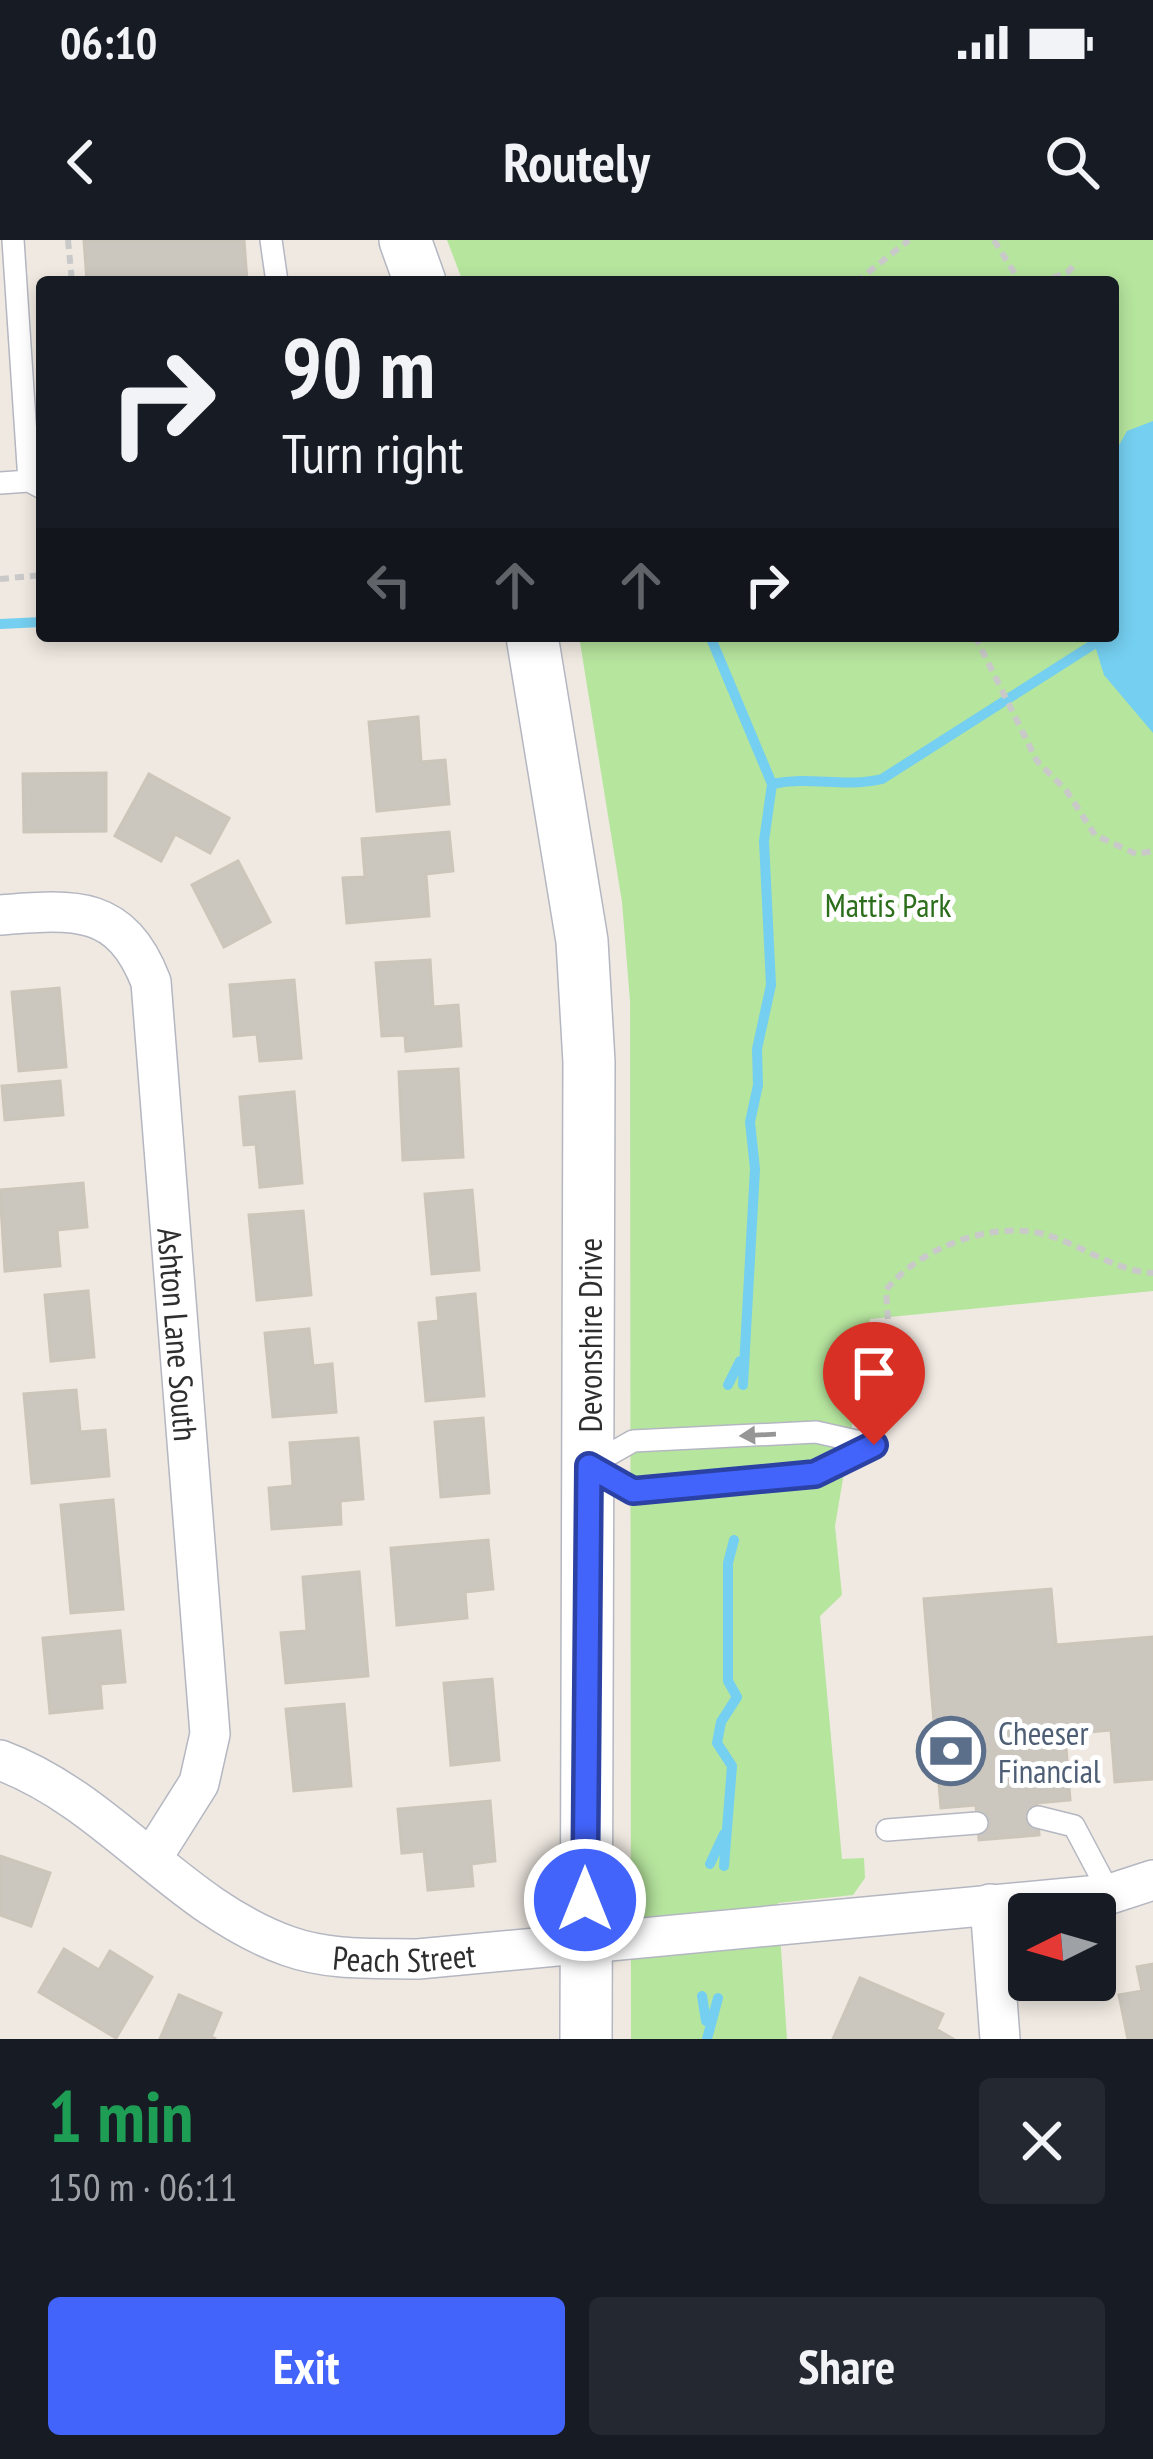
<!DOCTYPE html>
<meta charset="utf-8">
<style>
body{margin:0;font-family:"PT Sans Narrow",sans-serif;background:#242831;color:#f1f3f6;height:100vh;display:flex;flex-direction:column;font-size:45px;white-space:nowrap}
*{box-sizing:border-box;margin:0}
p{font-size:39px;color:#9ea1a6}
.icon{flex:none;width:66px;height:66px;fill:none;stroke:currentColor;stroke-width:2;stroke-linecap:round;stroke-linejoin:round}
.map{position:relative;height:1799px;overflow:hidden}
.details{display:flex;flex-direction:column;background:#171b24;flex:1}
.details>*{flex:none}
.hud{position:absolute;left:36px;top:36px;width:1083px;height:366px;border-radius:12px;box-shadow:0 6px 18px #0003;background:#171b24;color:#f1f3f6;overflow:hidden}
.needle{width:78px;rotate:265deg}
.controls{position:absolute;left:1008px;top:1653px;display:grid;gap:24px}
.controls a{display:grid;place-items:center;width:108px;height:108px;border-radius:12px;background:#171b24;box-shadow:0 6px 18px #0003;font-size:60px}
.pin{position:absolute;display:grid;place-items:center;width:102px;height:102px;color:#fff;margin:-123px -51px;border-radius:50% 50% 50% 0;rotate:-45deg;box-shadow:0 0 12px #0007}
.pin .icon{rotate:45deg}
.me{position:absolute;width:132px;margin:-66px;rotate:0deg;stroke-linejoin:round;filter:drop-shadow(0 0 9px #0008)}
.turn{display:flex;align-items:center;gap:42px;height:252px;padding:0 48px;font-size:54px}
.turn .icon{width:156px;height:156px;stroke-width:2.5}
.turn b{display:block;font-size:84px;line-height:102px}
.lanes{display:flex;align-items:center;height:114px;padding:0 48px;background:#0003;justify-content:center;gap:60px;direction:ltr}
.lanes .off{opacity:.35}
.round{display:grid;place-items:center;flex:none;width:126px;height:126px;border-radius:12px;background:#242831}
.overview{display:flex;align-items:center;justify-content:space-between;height:204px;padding:0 48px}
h1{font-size:72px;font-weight:800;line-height:90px;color:#1e9e55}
.button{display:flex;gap:24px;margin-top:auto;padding:24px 48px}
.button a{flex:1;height:138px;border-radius:12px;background:#4264fb;color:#fff;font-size:48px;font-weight:800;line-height:138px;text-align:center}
.button a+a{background:#242831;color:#f1f3f6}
.status{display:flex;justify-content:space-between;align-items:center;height:84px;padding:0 60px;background:#171b24;direction:ltr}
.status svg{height:33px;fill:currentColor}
header{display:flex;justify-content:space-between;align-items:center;height:156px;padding:0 48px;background:#171b24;font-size:54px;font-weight:800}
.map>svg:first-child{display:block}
.green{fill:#b6e59e}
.water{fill:#75cff0}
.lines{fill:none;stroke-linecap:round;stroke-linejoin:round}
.stream{stroke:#75cff0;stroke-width:10}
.building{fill:#cbc7bf;stroke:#cbc5ba;stroke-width:3}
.service-casing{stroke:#b4b7c1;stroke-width:24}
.minor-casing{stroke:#b4b7c1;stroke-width:42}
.tertiary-casing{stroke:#b4b7c1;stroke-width:54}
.path{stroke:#c9c9c9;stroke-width:6;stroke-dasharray:9 6;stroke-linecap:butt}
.service{stroke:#fff;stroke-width:21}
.minor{stroke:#fff;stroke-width:39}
.tertiary{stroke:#fff;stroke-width:51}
.oneway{fill:#969696}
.route-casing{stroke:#2b41a3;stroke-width:30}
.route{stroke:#4264fb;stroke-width:21}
.labels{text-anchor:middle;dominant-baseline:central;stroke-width:10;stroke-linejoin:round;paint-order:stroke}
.park-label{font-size:33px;fill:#2c6e1b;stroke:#fff}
.street-label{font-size:33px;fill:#2e2e2e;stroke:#fff}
.service-label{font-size:33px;fill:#4e5e75;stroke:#fff;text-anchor:start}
</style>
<div class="status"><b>06:10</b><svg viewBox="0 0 49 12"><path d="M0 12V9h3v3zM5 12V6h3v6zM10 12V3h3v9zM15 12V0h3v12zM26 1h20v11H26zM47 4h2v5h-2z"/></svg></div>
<header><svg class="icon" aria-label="back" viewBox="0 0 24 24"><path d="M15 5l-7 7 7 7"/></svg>Routely<svg class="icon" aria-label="search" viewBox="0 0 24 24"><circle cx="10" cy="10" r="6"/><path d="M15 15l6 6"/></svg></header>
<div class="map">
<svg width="1153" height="1799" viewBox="0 0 1153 1799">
<rect width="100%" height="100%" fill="#efe9e1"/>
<path class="green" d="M 447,0 L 1153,0 L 1153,1051 L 870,1079 L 835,1286 L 842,1355 L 820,1376 L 842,1619 L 864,1618 L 865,1638 L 853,1655 L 778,1663 L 787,1799 L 631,1799 L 630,761 L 622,662 L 579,396 L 1113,396 L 1113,42 L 463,42 Z"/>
<path class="water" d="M 1153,181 L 1153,493 L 1104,435 L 1092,396 L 1113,396 L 1113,216 L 1127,191 Z"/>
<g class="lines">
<path class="stream" d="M 0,384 L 42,382
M 710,396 L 772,544 L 764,601 L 771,745 L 757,809 L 758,845 L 750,882 L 755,929 L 743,1145
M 772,544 C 811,536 844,548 882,539 L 1094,404
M 728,1145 L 740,1121
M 710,1624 L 724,1594
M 724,1626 L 732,1526 L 717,1503 L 721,1482 L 737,1457 L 728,1441 L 728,1323 L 734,1300
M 702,1756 L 706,1781
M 707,1799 L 718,1758"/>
</g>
<path class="building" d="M 84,0 L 244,0 L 247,42 L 87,42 Z
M 418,477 L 421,522 L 445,520 L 449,564 L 377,571 L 369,482 Z
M 106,533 L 106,591 L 24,592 L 23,534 Z
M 149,534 L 229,578 L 210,613 L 175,594 L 161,621 L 115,596 Z
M 449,592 L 453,631 L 426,634 L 429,676 L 347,683 L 343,638 L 365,637 L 362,599 Z
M 238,621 L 270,682 L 224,707 L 192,645 Z
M 430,720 L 433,767 L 458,765 L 461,806 L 406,811 L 405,795 L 382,796 L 376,723 Z
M 294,740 L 301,818 L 260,821 L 257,794 L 234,796 L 230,745 Z
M 59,748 L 66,827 L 19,831 L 12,752 Z
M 458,829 L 463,917 L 403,920 L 399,832 Z
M 60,841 L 63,875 L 5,880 L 2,846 Z
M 294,852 L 302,943 L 260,947 L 256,904 L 244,905 L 240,857 Z
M 83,943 L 87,987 L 57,990 L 60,1026 L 5,1031 L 0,950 Z
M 472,950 L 479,1030 L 432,1034 L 425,954 Z
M 303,971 L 311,1055 L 257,1060 L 249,975 Z
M 88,1051 L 94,1117 L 51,1121 L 45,1055 Z
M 475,1054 L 484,1156 L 426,1161 L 419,1083 L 439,1081 L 437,1058 Z
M 309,1089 L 313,1126 L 332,1124 L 336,1172 L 273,1177 L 265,1093 Z
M 76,1150 L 80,1192 L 105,1190 L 109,1236 L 32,1243 L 24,1154 Z
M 483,1178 L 489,1253 L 441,1257 L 435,1182 Z
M 358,1198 L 363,1259 L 340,1261 L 341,1284 L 272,1289 L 269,1248 L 293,1246 L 290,1203 Z
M 113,1260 L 123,1369 L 71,1373 L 61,1265 Z
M 488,1300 L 493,1349 L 465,1352 L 467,1378 L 397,1385 L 391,1308 Z
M 359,1332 L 368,1436 L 286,1443 L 281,1393 L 307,1391 L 303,1337 Z
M 1051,1349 L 1056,1405 L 1153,1397 L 1153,1539 L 1115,1542 L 1111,1490 L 1065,1494 L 1070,1560 L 1037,1563 L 1039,1595 L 979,1600 L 976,1565 L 941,1568 L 924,1359 Z
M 120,1391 L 125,1442 L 100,1444 L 102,1468 L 50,1473 L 43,1398 Z
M 492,1439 L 499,1520 L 451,1525 L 444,1443 Z
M 344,1464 L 351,1546 L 294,1551 L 286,1469 Z
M 490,1561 L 495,1621 L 471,1624 L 473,1646 L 428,1650 L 424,1611 L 402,1613 L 398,1569 Z
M 0,1616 L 50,1633 L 31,1686 L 0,1675 Z
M 64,1709 L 99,1730 L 110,1711 L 152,1737 L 116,1798 L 39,1752 Z
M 1153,1724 L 1153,1799 L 1128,1799 L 1119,1755 L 1142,1751 L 1137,1727 Z
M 860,1738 L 943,1774 L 936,1789 L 953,1799 L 833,1799 Z
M 179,1755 L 221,1773 L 211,1797 L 216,1799 L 160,1799 Z"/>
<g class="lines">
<g class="service-casing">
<path id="service" d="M 13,0 L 29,241 L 42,248
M 271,0 L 277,42
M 0,243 L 29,241
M 589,1226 L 633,1251 L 815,1234 L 874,1205
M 589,1226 L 633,1201 L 816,1192 L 874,1205
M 1038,1577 L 1074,1586 L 1110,1654
M 887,1590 L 977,1583"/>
</g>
<g class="minor-casing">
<g id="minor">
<path id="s1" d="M 0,675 C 74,669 121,664 151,742 L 210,1494 L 199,1543 L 153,1616"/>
<path id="s2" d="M 0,1520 C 110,1561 178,1667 288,1706 C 330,1721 374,1718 418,1719 L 1110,1654 L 1153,1640"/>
<path d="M 990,1664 L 1000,1799"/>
</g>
</g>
<g class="tertiary-casing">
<path id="tertiary" d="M 405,0 L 420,42
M 532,396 L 582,701 L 589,822 L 586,1799"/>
</g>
<path class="path" d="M 68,0 L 72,42
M 994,0 L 1020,42
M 856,42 L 909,0
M 1038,42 L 1067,33 L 1077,22
M 0,339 L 42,335
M 975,396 L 1037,521 L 1066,550 L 1095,595 L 1136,614 L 1153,611
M 890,1109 L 886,1050 C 919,1008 994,979 1047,995 C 1081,1005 1118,1032 1153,1033"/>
<use href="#service" class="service"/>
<use href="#minor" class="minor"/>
<use href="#tertiary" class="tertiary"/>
</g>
<defs><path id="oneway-solid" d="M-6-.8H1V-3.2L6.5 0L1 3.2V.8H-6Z" transform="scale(3)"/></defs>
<use class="oneway" href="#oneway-solid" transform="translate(758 1195) rotate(177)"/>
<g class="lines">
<g class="route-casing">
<path id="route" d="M 585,1660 L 589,1226 L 633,1251 L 815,1234 L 874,1205"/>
</g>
<use href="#route" class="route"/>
</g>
<defs>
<g id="bank-ring" transform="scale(3.45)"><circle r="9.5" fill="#fff" stroke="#5c6f8a" stroke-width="1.5"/><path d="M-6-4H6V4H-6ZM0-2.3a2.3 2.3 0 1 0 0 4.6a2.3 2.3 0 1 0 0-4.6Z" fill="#5c6f8a"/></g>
</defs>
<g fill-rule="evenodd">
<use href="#bank-ring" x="951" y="1511"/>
</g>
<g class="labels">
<g class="park-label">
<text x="888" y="664">Mattis Park</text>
</g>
<g class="street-label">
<text stroke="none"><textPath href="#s1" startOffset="537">Ashton Lane South</textPath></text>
<text transform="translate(589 1095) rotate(-90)">Devonshire Drive</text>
<text stroke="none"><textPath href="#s2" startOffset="462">Peach Street</textPath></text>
</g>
<g class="service-label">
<text x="998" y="1492">Cheeser<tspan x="998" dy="38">Financial</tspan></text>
</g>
</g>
</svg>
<div class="controls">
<a><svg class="needle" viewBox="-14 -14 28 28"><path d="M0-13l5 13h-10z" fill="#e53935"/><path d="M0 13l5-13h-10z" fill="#9ea1a6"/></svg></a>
</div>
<div class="pin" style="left:874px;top:1205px;background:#d93025"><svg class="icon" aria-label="arrive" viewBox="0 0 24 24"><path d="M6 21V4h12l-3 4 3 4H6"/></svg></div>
<svg class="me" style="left:585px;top:1660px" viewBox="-20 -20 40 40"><circle r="17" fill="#4264fb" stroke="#fff" stroke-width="3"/><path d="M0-11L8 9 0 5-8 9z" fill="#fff"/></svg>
<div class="hud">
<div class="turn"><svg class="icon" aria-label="right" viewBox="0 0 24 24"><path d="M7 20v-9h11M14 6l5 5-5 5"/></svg><div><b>90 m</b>Turn right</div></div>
<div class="lanes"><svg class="icon off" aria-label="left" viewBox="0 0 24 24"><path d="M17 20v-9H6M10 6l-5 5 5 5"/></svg><svg class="icon off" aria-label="ahead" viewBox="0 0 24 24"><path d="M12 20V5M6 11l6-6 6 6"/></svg><svg class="icon off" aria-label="ahead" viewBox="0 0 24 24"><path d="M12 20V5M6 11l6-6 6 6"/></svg><svg class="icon" aria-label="right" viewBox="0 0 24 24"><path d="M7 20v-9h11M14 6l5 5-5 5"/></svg></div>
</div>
</div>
<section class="details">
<div class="overview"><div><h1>1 min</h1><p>150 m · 06:11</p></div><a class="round"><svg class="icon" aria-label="close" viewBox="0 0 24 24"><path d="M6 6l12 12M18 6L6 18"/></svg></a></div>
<div class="button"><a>Exit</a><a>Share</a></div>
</section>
